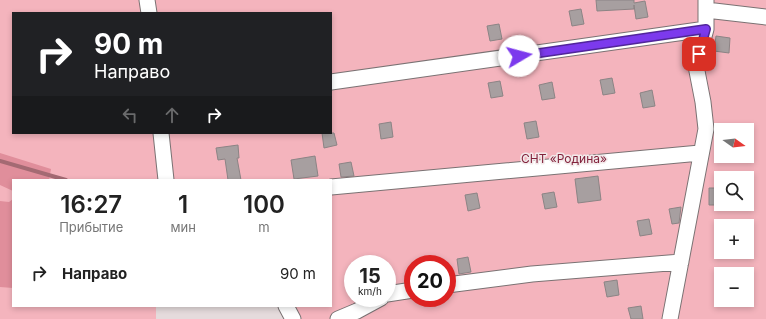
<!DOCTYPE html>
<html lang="ru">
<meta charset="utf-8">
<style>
body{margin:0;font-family:Inter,sans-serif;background:#f2f2f2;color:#222;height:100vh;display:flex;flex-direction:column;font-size:15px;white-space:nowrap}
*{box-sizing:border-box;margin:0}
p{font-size:13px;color:#767676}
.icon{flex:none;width:22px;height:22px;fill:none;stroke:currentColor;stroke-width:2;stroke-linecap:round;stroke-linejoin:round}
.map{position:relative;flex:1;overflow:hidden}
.side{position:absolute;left:12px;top:179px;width:320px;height:128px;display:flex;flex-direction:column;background:#fff;border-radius:0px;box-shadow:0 2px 6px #0003}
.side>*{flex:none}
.top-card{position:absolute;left:12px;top:12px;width:320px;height:122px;border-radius:0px;box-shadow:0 2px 6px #0003;background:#202124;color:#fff;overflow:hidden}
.needle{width:26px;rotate:104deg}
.controls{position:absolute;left:714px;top:123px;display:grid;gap:8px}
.controls a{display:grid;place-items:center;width:40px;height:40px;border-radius:0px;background:#fff;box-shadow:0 2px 6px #0003;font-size:20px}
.speed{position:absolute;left:344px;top:255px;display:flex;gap:8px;font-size:20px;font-weight:700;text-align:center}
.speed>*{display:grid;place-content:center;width:52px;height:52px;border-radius:50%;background:#fff;box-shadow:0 2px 6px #0003;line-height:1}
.speed small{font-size:10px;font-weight:400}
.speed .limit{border:6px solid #d22;background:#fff;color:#111}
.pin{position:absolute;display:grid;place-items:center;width:34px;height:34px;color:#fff;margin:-17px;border-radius:8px;box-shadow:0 2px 6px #0006}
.me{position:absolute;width:44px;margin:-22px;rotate:82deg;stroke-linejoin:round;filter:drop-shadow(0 0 3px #0008)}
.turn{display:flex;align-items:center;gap:14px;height:84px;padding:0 16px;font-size:18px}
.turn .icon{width:52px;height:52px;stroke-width:2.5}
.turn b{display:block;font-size:28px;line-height:34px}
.lanes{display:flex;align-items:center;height:38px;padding:0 16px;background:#0003;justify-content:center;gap:20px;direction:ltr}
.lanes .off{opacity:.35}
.eta{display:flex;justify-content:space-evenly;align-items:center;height:68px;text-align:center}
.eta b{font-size:24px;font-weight:600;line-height:28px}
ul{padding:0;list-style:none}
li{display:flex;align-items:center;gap:12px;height:52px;padding:0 16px}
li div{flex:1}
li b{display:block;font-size:15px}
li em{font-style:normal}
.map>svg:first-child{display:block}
.green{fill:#f4b4bd;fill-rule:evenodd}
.forest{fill:#e08e9b}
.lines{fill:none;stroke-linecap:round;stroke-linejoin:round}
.stream{stroke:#a46a73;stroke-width:4}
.building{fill:#a79fa0;stroke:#8c8485}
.minor-casing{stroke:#7a7273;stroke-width:17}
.minor{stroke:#fff;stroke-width:15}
.route-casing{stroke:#51269a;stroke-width:10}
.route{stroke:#7c3aed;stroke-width:7}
.labels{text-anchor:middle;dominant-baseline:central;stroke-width:3;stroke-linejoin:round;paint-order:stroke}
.park-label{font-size:12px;fill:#82213b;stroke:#f2e9ea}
</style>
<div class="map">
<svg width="766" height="319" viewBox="0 0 766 319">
<rect width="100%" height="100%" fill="#e5dbdc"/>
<path class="green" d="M 0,0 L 766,0 L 766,319 L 289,319 L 280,311 L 279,306 L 331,306 L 331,180 L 13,180 L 13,306 L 156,306 L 156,319 L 0,319 ZM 13,13 L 331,13 L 331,133 L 13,133 ZM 721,130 L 747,130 L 747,156 L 721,156 ZM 721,178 L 747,178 L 747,204 L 721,204 ZM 721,226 L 747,226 L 747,252 L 721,252 ZM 353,264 L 387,264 L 387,298 L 353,298 ZM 413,264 L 447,264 L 447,298 L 413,298 ZM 721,274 L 747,274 L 747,300 L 721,300 Z"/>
<path class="forest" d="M 0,153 L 51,169 L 49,180 L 13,180 L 13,191 L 0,185 Z
M 13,199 L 13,288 L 0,287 L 0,201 L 9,202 Z"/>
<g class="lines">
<path class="stream" d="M 0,161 L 66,180"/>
</g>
<path class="building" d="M 596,0 L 634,0 L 634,3 L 645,1 L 648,17 L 636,19 L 634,5 L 634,9 L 597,11 Z
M 581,9 L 584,24 L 572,26 L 569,11 Z
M 499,24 L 502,39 L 490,41 L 487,26 Z
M 716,36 L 730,38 L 729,53 L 714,51 Z
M 612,78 L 615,93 L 603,95 L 600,80 Z
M 500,81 L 503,96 L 491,98 L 488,83 Z
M 552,82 L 555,98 L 542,100 L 539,85 Z
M 652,90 L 655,106 L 643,108 L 640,93 Z
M 536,121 L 539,137 L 527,139 L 524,123 Z
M 391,122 L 393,137 L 381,139 L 379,124 Z
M 322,133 L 334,133 L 337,145 L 324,148 Z
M 238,145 L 239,158 L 237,158 L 241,180 L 228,180 L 225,159 L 218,160 L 216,148 Z
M 315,156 L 318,176 L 294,179 L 291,160 Z
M 351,162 L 354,176 L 341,177 L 339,164 Z
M 598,176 L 601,200 L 578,203 L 575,179 Z
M 709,188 L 721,188 L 721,205 L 709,205 Z
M 554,192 L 557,207 L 545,209 L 542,194 Z
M 477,193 L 480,208 L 468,211 L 465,195 Z
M 681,207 L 679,223 L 672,224 L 669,209 Z
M 649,219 L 652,234 L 640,236 L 637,221 Z
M 468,257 L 471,272 L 459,274 L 457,259 Z
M 617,280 L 619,295 L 607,297 L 604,282 Z
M 641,306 L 643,319 L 631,319 L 628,308 Z"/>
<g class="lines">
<g class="minor-casing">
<path id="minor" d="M 147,0 L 149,13
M 706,10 L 766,17
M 331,82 L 706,29 L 706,0
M 161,133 L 166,180
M 331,187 L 700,153
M 447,285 L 532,274 L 681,262
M 387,294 L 413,290
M 286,306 L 293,319
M 338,319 L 357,311 L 381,298
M 670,319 L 706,129 L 703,102 L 696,66 L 706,29"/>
</g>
<use href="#minor" class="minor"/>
</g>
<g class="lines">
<g class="route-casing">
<path id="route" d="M 519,56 L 706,29 L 699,54"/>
</g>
<use href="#route" class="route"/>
</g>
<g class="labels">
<g class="park-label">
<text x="564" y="158">СНТ «Родина»</text>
</g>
</g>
</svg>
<div class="controls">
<a><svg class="needle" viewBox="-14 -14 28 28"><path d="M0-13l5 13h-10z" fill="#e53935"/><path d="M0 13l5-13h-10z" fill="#767676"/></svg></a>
<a><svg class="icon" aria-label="search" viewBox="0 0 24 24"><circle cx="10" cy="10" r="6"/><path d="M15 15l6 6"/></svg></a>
<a>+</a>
<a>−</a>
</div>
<div class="speed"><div>15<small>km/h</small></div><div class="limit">20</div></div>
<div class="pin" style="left:699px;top:54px;background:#d93025"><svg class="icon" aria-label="arrive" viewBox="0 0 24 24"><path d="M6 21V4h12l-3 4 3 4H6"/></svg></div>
<svg class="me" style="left:519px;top:56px" viewBox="-20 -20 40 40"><circle r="19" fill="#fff"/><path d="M0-13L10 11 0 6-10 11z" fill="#7c3aed"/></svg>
<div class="top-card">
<div class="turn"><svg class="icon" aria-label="right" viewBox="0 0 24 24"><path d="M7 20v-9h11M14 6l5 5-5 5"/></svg><div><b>90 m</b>Направо</div></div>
<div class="lanes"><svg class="icon off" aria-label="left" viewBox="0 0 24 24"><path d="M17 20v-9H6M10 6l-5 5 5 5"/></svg><svg class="icon off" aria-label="ahead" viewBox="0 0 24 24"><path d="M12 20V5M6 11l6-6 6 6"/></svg><svg class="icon" aria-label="right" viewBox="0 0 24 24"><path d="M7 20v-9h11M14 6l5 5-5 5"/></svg></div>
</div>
<section class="side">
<div class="eta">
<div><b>16:27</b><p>Прибытие</p></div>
<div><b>1</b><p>мин</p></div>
<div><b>100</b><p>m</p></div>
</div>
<ul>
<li><svg class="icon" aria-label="right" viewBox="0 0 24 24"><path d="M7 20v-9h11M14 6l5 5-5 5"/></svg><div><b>Направо</b></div><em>90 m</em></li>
</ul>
</section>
</div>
